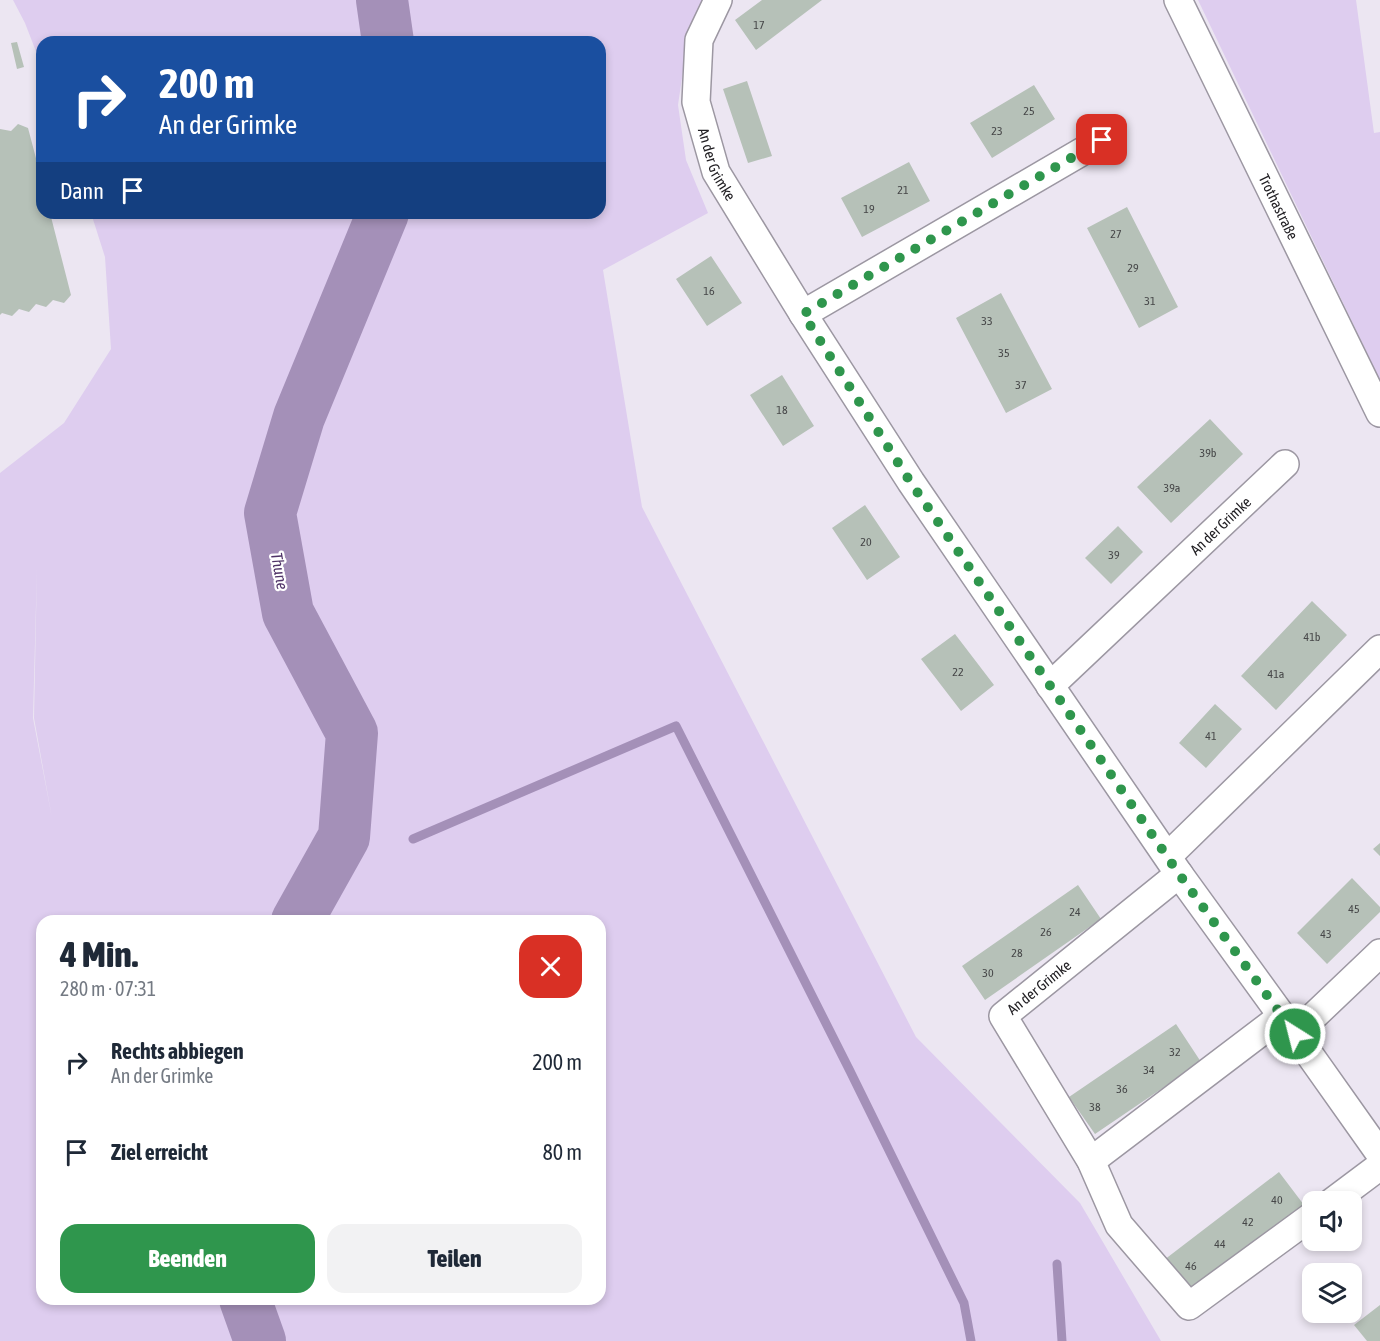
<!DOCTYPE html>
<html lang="de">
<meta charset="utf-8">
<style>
body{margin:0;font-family:"Asap Condensed",sans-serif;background:#f2f2f3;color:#1f2937;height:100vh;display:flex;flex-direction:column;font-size:22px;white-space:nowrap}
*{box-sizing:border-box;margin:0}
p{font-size:20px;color:#747a83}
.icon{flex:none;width:33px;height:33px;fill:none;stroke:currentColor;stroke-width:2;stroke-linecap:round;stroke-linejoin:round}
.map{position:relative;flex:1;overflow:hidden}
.sheet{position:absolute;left:36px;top:915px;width:570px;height:390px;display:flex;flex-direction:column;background:#fff;border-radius:18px;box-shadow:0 3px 9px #0003}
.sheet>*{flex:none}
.top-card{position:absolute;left:36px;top:36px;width:570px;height:183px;border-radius:18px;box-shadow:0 3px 9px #0003;background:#1a4fa0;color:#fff;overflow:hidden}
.fabs{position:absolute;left:1302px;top:1191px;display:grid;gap:12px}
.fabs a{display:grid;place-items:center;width:60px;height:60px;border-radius:12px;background:#fff;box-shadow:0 3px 9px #0003;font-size:30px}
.pin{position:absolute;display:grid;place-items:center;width:51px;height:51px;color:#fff;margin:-26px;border-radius:12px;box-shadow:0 3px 9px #0006}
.me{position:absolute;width:66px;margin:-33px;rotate:324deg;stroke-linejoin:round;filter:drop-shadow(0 0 4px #0008)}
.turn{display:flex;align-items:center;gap:21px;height:126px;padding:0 24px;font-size:27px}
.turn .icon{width:78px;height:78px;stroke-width:2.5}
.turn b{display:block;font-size:42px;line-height:51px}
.then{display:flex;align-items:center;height:57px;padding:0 24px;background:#0003;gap:12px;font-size:22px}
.round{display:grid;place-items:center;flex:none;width:63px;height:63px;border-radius:18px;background:#f2f2f3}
.headline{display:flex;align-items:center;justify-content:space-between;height:102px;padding:0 24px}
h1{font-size:36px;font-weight:800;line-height:45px}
.action{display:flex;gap:12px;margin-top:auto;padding:12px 24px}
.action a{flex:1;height:69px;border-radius:18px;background:#2f964d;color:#fff;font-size:24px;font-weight:800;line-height:69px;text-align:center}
.action a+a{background:#f2f2f3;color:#1f2937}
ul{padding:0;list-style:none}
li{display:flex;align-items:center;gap:18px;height:90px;padding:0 24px}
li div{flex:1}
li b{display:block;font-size:22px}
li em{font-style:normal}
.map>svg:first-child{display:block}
.green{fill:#decdef;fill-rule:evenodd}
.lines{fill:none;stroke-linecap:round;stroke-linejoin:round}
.stream{stroke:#a490b8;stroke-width:9}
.river{stroke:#a490b8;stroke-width:52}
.building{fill:#b6c1b8}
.street-casing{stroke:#9c97a2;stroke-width:30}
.street{stroke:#fff;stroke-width:27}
.route{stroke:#2f964d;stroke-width:10;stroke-dasharray:0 18}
.labels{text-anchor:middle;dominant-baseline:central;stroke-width:4.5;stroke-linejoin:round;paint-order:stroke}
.number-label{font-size:12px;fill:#474849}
.street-label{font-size:15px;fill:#222024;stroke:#fff}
.water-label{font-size:16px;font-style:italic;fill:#4f3367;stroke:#fff}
</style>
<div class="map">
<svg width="1380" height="1341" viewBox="0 0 1380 1341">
<rect width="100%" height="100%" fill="#ece6f2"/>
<path class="green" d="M 13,0 L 705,0 L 686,51 L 678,105 L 686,160 L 708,213 L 603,270 L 642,507 L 916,1037 L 1080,1203 L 1161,1341 L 0,1341 L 0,473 L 64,423 L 111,349 L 105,257 L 91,213 L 600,213 L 600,42 L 42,42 L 42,67 L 25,23 ZM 37,567 L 34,718 L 52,818 L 33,718 ZM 42,921 L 600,921 L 600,1299 L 42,1299 Z
M 1198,0 L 1356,0 L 1374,133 L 1380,132 L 1380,380 Z"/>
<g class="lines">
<path class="stream" d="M 413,839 L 676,726 L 850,1071 L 964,1303 L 971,1341
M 1057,1264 L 1062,1341"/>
<path class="river" d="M 382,0 L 388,42
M 297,921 L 344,837 L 352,733 L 288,613 L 270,513 L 299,417 L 383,213
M 245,1299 L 260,1341"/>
</g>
<path class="building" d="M 762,0 L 822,0 L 756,50 L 735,20 Z
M 17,42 L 24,67 L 17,69 L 11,43 Z
M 747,81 L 772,156 L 748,163 L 723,89 Z
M 1034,85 L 1055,119 L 992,158 L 970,123 Z
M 18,124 L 28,128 L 42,181 L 42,213 L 50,213 L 71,295 L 64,303 L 53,300 L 46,307 L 36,304 L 29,312 L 19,309 L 12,316 L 2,313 L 0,315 L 0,129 L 11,131 Z
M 909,162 L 930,201 L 862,237 L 841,198 Z
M 1127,207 L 1178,307 L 1139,328 L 1087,228 Z
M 711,256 L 742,303 L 707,326 L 676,279 Z
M 1001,293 L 1052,389 L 1006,413 L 956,318 Z
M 782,375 L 814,426 L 783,446 L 750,395 Z
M 1210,419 L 1243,454 L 1171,523 L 1137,487 Z
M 865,505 L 900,557 L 867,580 L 832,528 Z
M 1118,526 L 1143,552 L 1111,584 L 1085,558 Z
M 1312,601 L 1347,635 L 1276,710 L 1241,676 Z
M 955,634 L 994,685 L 961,711 L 921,659 Z
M 1215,704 L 1242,729 L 1206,768 L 1179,743 Z
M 1380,843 L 1380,856 L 1373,849 Z
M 1352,878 L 1380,907 L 1380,912 L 1327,964 L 1297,933 Z
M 1078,885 L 1101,919 L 985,1000 L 962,966 Z
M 1176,1024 L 1201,1062 L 1095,1134 L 1069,1097 Z
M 1279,1172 L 1304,1205 L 1189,1293 L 1164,1260 Z
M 1380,1305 L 1380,1341 L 1367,1341 L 1354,1325 Z"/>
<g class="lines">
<g class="street-casing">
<g id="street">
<path id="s1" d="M 718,0 L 699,40 L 696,102 L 716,172 L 803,314 L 911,482 L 1179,874 L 1295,1034 L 1380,1154"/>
<path id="s2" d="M 1178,0 L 1380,413"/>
<path d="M 803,314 L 1102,140"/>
<path id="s3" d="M 1050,686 L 1285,464"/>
<path d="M 1168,856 L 1380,649"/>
<path d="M 1179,874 L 1003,1016 L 1091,1161 L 1119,1225 L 1189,1306 L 1312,1216"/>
<path d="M 1295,1034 L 1380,953"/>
<path d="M 1091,1161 L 1282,1016"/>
<path d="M 1332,1202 L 1380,1166"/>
</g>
</g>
<use href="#street" class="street"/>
</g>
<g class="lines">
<path class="route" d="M 1102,140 L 803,314 L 911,483 L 936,519 L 1179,874 L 1295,1034"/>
</g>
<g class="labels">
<g class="number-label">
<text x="759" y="25">17</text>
<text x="1029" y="111">25</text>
<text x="997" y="131">23</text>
<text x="903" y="190">21</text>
<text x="869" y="209">19</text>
<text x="1116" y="234">27</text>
<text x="1133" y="268">29</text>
<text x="709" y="291">16</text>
<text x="1150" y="301">31</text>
<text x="987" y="321">33</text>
<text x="1004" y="353">35</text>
<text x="1021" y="385">37</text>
<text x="782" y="410">18</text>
<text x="1208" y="453">39b</text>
<text x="1172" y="488">39a</text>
<text x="866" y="542">20</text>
<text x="1114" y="555">39</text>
<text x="1312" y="637">41b</text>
<text x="958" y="672">22</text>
<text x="1276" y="674">41a</text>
<text x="1211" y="736">41</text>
<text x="1354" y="909">45</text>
<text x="1075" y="912">24</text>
<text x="1046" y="932">26</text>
<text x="1326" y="934">43</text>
<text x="1017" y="953">28</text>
<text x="988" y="973">30</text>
<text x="1175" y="1052">32</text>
<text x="1149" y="1070">34</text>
<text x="1122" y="1089">36</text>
<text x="1095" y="1107">38</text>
<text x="1277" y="1200">40</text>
<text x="1248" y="1222">42</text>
<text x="1220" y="1244">44</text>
<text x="1191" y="1266">46</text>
</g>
<g class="street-label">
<text stroke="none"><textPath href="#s1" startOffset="172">An der Grimke</textPath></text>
<text stroke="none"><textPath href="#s2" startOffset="230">Trothastraße</textPath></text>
<text stroke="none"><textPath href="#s3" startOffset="234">An der Grimke</textPath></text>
<text transform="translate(1039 987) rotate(-39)">An der Grimke</text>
</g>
<g class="water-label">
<text transform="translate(280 571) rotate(80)">Thune</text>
</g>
</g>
</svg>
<div class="fabs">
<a><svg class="icon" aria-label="sound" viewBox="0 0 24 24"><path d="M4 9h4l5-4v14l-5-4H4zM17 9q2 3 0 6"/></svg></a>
<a><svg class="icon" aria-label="layers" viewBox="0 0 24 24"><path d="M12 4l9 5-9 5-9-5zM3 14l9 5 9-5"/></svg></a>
</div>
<div class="pin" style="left:1102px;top:140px;background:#d93025"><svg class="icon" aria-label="arrive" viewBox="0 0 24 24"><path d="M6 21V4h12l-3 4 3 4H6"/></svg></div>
<svg class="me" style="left:1295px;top:1034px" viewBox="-20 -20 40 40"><circle r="17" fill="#2f964d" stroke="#fff" stroke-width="3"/><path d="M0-11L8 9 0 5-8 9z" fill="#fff"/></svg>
<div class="top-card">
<div class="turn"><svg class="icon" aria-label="right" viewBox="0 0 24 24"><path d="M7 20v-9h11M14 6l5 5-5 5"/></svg><div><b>200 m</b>An der Grimke</div></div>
<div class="then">Dann<svg class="icon" aria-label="arrive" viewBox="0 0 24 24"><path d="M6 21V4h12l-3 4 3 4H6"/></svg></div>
</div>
<section class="sheet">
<div class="headline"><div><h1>4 Min.</h1><p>280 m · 07:31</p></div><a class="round" style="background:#d93025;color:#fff"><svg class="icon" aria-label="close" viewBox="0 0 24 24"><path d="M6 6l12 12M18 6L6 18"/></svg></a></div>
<ul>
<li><svg class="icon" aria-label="right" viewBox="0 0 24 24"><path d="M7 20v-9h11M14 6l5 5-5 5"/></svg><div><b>Rechts abbiegen</b><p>An der Grimke</p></div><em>200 m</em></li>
<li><svg class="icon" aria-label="arrive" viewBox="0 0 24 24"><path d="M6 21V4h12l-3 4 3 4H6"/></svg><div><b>Ziel erreicht</b></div><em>80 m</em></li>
</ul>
<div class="action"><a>Beenden</a><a>Teilen</a></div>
</section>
</div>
